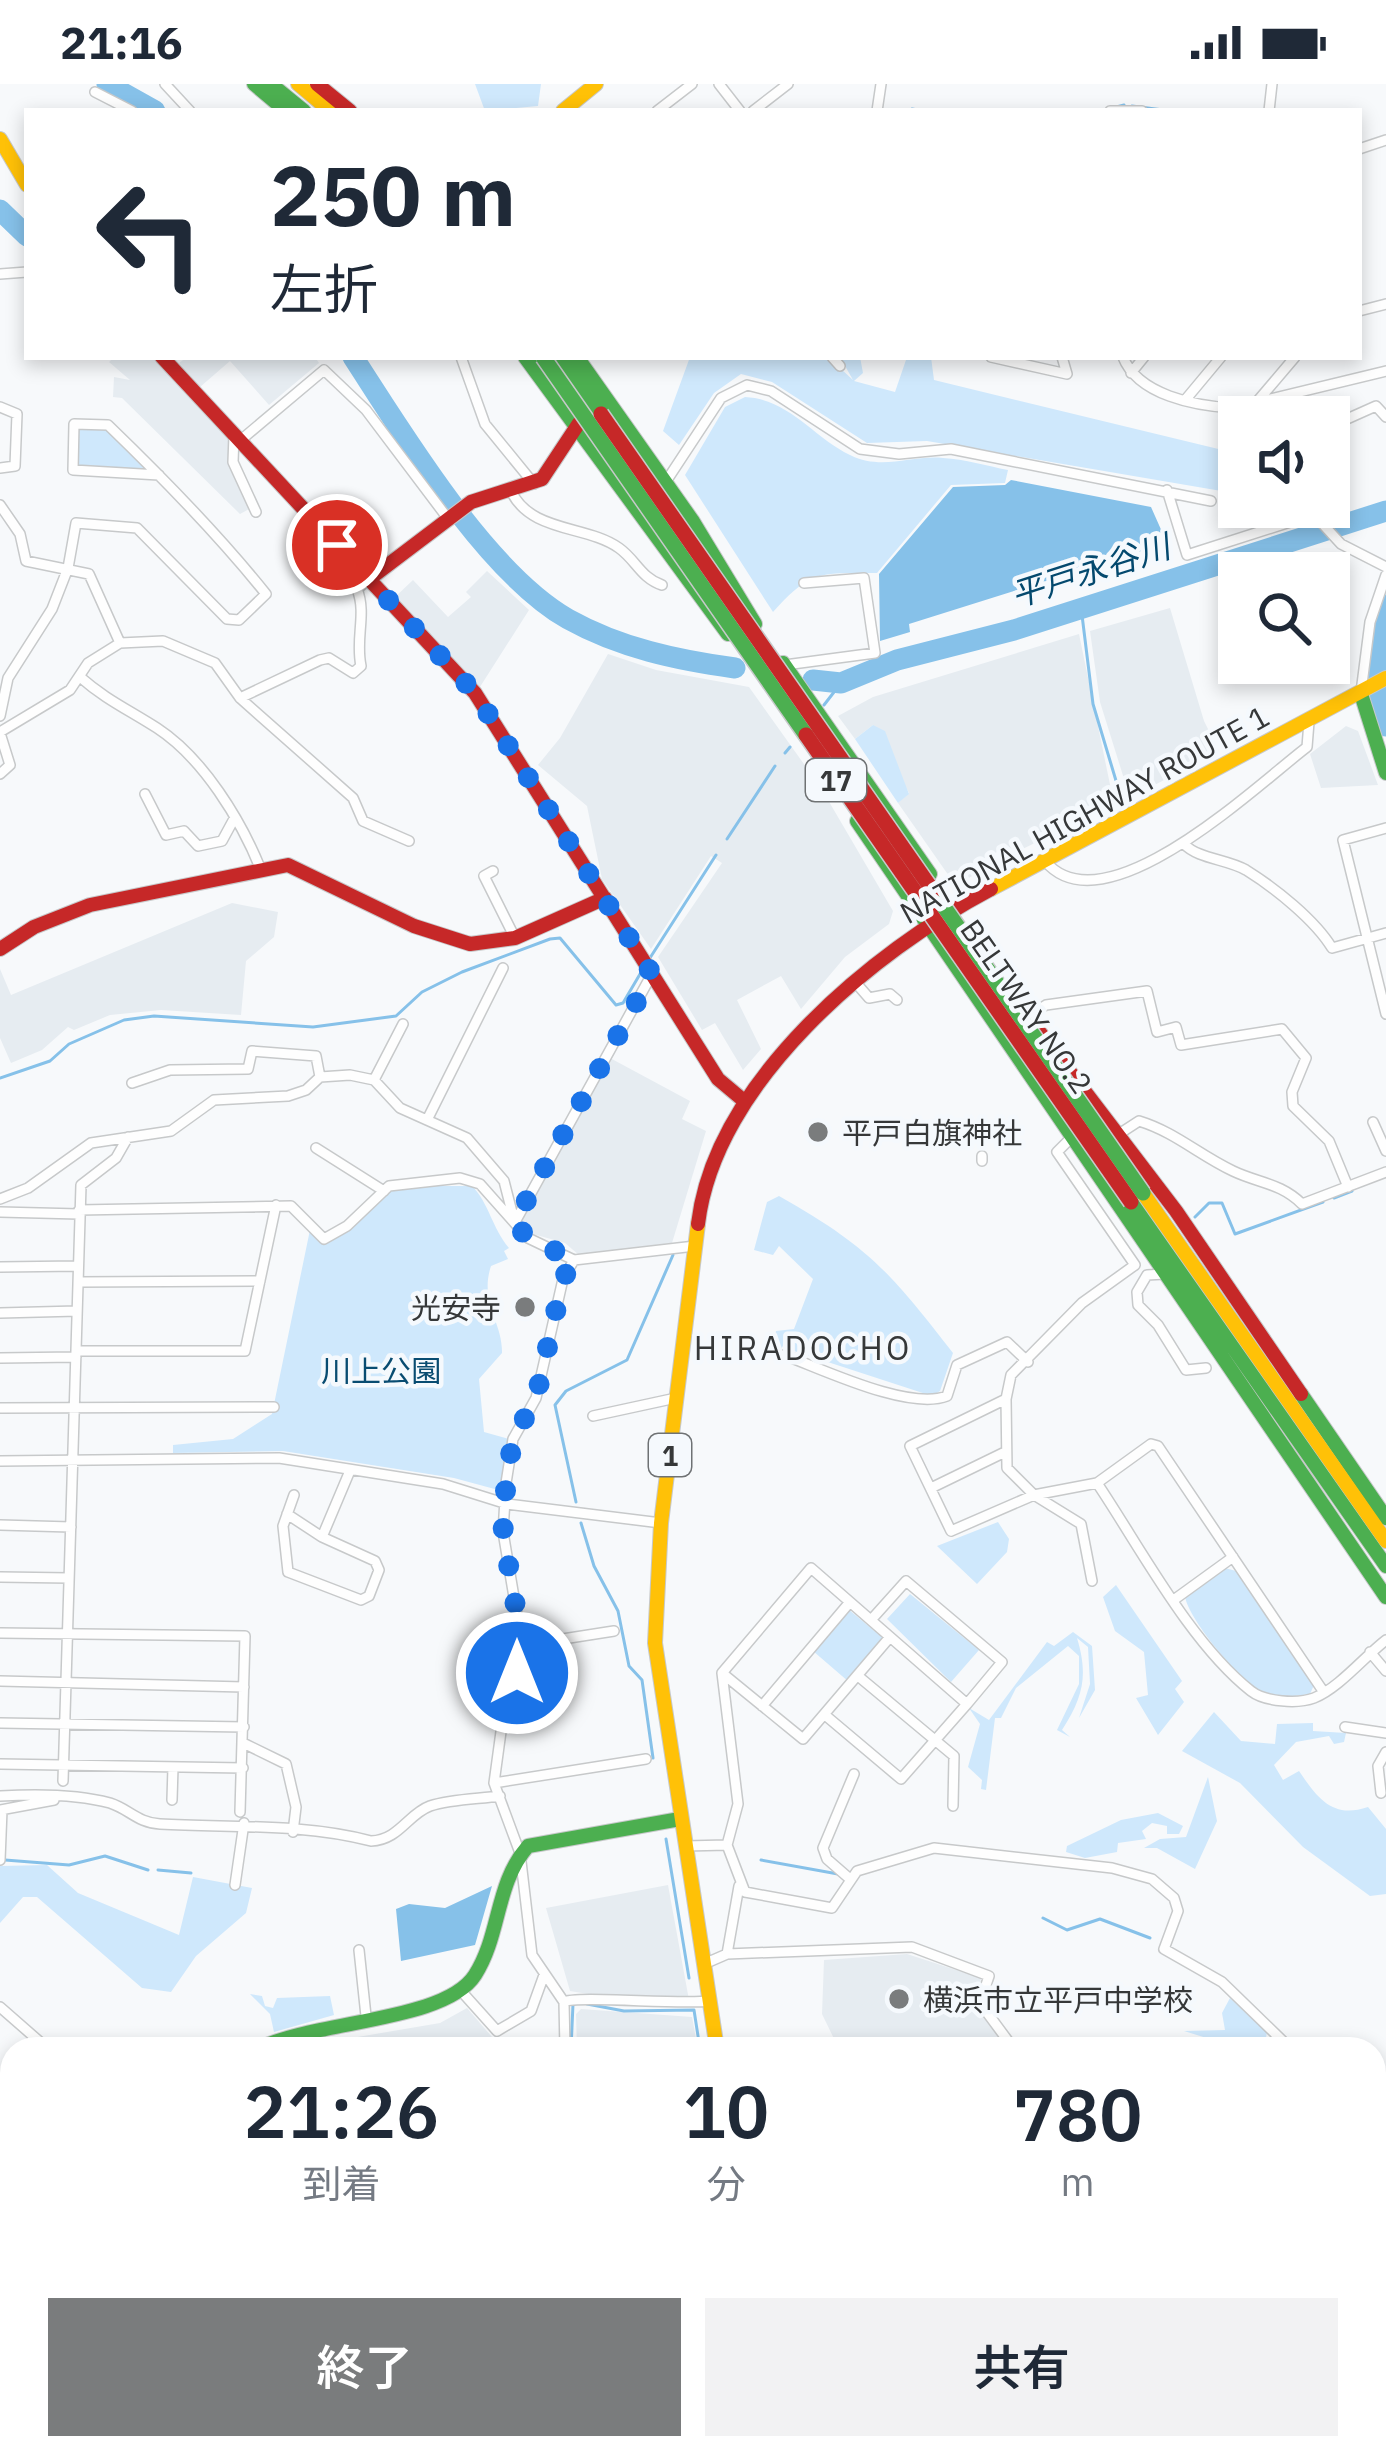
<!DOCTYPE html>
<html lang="ja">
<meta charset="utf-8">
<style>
body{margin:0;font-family:"IBM Plex Sans","Noto Sans JP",sans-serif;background:#f2f2f3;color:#1f2937;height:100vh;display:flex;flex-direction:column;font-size:45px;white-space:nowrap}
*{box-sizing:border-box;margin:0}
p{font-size:39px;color:#747a83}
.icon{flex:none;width:66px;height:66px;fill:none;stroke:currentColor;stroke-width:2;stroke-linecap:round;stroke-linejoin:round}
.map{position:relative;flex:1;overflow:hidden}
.sheet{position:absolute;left:0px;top:1953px;width:1386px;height:423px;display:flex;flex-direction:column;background:#fff;border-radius:36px 36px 0 0;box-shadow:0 6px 18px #0003}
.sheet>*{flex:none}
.guide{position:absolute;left:24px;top:24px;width:1338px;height:252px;border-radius:0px;box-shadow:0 6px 18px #0003;background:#fff;color:#1f2937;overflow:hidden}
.fabs{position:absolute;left:1218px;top:312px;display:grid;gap:24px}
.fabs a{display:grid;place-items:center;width:132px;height:132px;border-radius:0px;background:#fff;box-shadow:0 6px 18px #0003;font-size:60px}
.pin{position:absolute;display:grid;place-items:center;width:102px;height:102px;color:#fff;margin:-51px;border:6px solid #fff;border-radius:50%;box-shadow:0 3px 12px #0007}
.me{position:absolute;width:132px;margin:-66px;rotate:0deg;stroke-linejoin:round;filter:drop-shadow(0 0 9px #0008)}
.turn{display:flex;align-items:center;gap:42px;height:252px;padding:0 48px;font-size:54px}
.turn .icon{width:156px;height:156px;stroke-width:2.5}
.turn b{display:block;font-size:84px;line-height:102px}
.eta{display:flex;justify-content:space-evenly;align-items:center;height:204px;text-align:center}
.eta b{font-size:72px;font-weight:600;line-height:84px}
.button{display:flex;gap:24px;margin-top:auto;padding:24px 48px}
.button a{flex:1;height:138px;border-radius:0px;background:#7a7c7d;color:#fff;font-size:48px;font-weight:600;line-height:138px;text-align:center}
.button a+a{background:#f2f2f3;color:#1f2937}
.status{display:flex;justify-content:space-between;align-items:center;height:84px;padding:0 60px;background:#fff;direction:ltr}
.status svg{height:33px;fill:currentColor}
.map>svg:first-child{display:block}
.built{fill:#e6ecf1}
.green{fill:#cfe8fc}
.water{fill:#86c1e9}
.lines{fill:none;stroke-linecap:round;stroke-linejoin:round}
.stream{stroke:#86c1e9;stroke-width:3}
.river{stroke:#86c1e9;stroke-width:21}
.street-casing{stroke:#c7c9ca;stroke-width:12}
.fast-casing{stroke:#c7c9ca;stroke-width:16}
.slow-casing{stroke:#c7c9ca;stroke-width:16}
.jam-casing{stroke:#c7c9ca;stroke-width:16}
.street{stroke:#fefefe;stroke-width:9}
.fast{stroke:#4caf50;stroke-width:14}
.slow{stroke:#ffc107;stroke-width:14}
.jam{stroke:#c62828;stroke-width:14}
.fast-bridge-casing{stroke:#c7c9ca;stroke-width:18;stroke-linecap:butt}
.jam-bridge-casing{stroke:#c7c9ca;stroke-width:18;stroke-linecap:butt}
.fast-bridge{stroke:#4caf50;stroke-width:15}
.jam-bridge{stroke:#c62828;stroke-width:15}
.route{stroke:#1a73e8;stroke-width:21;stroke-dasharray:0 37.8}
.poi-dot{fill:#7a7c7d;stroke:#f5f9fd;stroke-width:4.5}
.labels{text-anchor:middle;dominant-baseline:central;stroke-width:9;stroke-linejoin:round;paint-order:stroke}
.shield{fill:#f5f9fd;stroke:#6f7274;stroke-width:3}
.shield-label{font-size:27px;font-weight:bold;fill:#363839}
.street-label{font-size:30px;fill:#363839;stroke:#f5f9fd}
.poi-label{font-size:30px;fill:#363839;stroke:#f5f9fd;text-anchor:start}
.park-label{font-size:30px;fill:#094c71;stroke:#f5f9fd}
.water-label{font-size:33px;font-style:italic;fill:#04496e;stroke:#f5f9fd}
.neighbourhood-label{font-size:33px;letter-spacing:3px;fill:#363839;stroke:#f5f9fd}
</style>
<div class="status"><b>21:16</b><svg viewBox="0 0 49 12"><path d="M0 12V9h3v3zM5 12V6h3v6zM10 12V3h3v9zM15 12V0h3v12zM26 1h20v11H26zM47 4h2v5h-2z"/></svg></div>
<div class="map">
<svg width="1386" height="2374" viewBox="0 0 1386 2374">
<rect width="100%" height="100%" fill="#f7f9fb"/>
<path class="built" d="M 114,273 L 156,273 L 229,349 L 230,380 L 251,424 L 240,430 L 122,314 L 113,313 L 114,293 L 130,296 L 109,278 Z
M 187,273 L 315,273 L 319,279 L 269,321 L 230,277 L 200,303 L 179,279 Z
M 487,487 L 529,526 L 478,606 L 393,515 L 413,496 L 448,533 L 471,513 L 466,508 Z
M 1170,524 L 1204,637 L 1219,667 L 1130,714 L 1100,618 L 1090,547 Z
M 1079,550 L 1114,720 L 1002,775 L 997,768 L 984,775 L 985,784 L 964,797 L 949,792 L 898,719 L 909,709 L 873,641 L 855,655 L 838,632 L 873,613 Z
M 608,570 L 656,586 L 749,603 L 821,704 L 893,827 L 889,840 L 845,873 L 801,925 L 781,892 L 737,916 L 761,965 L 743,986 L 715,939 L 702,946 L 658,873 L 722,779 L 711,772 L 651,865 L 602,795 L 587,722 L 538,681 L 560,654 Z
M 1346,642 L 1358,647 L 1378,701 L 1321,704 L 1310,670 Z
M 232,819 L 278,828 L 274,853 L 246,877 L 241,931 L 161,926 L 110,931 L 74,946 L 68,943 L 42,966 L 11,979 L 0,954 L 0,885 L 11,911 Z
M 610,974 L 690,1017 L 682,1035 L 706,1047 L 672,1159 L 579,1171 L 565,1159 L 533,1150 L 521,1139 Z
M 668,1801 L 689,1916 L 630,1917 L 570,1907 L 546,1824 Z
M 907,1870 L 981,1894 L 976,1919 L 1009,1965 L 839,1965 L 822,1930 L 824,1876 Z
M 467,1924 L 492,1953 L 494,1965 L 287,1965 L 440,1939 Z
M 581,1925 L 692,1933 L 698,1965 L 577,1965 L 576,1930 Z
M 1374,2009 L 1386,2009 L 1386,2231 L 1374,2226 Z"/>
<path class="green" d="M 475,0 L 541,0 L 538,22 L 485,27 Z
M 690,273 L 828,273 L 853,296 L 840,273 L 860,273 L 863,289 L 854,297 L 895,308 L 907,273 L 931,273 L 934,296 L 1239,370 L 1239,410 L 927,357 L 867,359 L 772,298 L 741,290 L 714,309 L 679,361 L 663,347 Z
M 745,313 C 789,315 813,353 850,371 C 882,387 911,371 943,374 C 965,375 987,382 1008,386 L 1005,399 L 951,401 L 877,489 C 822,489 811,485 773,528 L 685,391 L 725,323 Z
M 78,345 L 108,346 L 150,386 L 78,383 Z
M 873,641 L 885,647 L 909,710 L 898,719 L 855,655 Z
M 389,1102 L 472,1102 C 489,1119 492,1144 509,1164 L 504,1167 L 508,1175 L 491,1182 C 479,1218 503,1239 502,1269 L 479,1295 L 484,1348 L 509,1355 L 502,1407 L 454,1394 L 283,1367 L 173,1369 L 173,1361 L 233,1355 L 272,1330 L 311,1141 L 325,1154 Z
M 779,1112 C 868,1162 891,1189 953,1269 L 940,1307 L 932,1312 L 794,1267 L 785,1258 L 778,1271 L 770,1269 L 776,1247 L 794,1245 L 813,1195 L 779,1162 L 773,1171 L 754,1166 L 767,1118 Z
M 998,1438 L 1009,1455 L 1007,1468 L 977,1500 L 937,1462 Z
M 1225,1484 L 1236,1487 L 1314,1601 L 1310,1610 C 1298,1611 1282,1615 1271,1613 C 1248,1609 1187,1534 1185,1512 Z
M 1116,1501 L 1182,1597 L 1175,1605 L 1184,1618 L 1158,1651 L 1136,1614 L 1148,1611 L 1144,1568 L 1115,1547 L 1103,1513 Z
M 910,1510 L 979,1566 L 951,1598 L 887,1535 Z
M 848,1525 L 884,1555 L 849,1598 L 813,1567 Z
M 1073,1548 L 1092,1562 L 1095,1606 L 1079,1634 L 1090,1600 L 1088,1563 L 1077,1554 C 1088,1590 1084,1612 1062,1646 L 1070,1653 L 1057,1646 L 1079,1600 L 1079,1572 L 1068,1562 L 1016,1604 L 1001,1634 L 995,1634 L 986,1706 L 981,1705 L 982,1696 L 968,1683 L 980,1640 L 969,1624 L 989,1636 L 1047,1558 L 1054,1562 Z
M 1214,1628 L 1241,1657 L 1275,1660 L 1277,1640 L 1313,1639 L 1313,1647 L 1346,1649 L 1344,1658 L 1334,1660 L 1329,1652 L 1296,1658 L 1274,1681 L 1283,1696 L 1299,1687 C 1318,1715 1333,1735 1368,1723 L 1386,1745 L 1386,1810 L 1370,1812 L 1303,1763 L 1240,1699 L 1182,1667 Z
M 1208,1693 L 1217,1737 L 1195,1785 L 1157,1764 L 1144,1764 L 1160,1755 L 1186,1753 Z
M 1158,1729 L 1183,1742 L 1179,1750 L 1167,1750 L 1167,1742 L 1152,1739 L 1142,1747 L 1146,1755 L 1118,1759 L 1117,1768 L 1085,1774 L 1066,1768 L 1067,1762 L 1121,1736 Z
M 47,1781 L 78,1809 L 179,1851 L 193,1793 L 252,1804 L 246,1829 L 196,1872 L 171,1908 L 142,1904 L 37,1813 L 23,1813 L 0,1839 L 0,1782 Z
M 250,1910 L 262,1912 L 265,1922 L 273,1924 L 277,1914 L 330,1912 L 334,1931 L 274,1948 L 270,1930 Z
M 1230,1914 L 1267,1948 L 1264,1965 L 1242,1965 L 1184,1947 L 1225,1946 L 1222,1929 Z"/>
<path class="water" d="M 1011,396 L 1151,423 L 1167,459 L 909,540 L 910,548 L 880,557 L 879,490 L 953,403 L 1005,401 Z
M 492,1802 L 475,1861 L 401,1877 L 396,1825 L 409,1820 L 445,1824 Z"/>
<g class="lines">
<path class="stream" d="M 1132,22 L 1171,27
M 912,25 L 924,27
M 1101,27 L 1124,21
M 1081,523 L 1093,620 L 1120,710
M 824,621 L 841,599
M 785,669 L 790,663
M 727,755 L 775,682
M 648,877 L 716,771
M 0,994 L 50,977 L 69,960 L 124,936 L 154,932 L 313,943 L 396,932 L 422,908 L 462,888 L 550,855 L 560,854 L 616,921 L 623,919 L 643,885
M 1334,1114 L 1352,1107
M 1195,1133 L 1209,1119 L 1222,1119 L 1235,1150 L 1323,1118
M 576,1418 L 555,1321 L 566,1307 L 627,1276 L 673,1171
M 581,1439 L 594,1482 L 618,1527 L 629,1582 L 642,1596 L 653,1674
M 666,1755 L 689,1894
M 5,1776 L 69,1781 L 105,1772 L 148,1786
M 761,1776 L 838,1790
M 158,1786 L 191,1789
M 1043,1834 L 1067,1846 L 1100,1835 L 1150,1854
M 587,1920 L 624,1927 L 694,1926 L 700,1965
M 571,1965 L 573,1920
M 0,2173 L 12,2167
M 539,2374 L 541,2364"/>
<path class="river" d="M 107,0 L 155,27
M 0,126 L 27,152
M 353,273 C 405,353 486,488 568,535 C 620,564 677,576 735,584
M 1386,521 L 1376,602 L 1386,642
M 813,596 L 841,599 L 897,576 L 1014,546 L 1386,427"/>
<g class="street-casing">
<path id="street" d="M 165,0 L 190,27
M 719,0 L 740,27
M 95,8 L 132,27
M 657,27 L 692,0
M 753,27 L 788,0
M 877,27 L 881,0
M 1110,27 L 1142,27
M 1269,27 L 1272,0
M 1359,65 L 1386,56
M 0,190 L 27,188
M 1359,227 L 1386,220
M 461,273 L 485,340 L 534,400
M 832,273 L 840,282
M 991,273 L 1067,290 L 1062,273
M 1123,273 C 1138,311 1195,322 1233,324 L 1386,287
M 1131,289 L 1144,273
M 1186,315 L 1221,273
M 1256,319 L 1295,273
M 0,323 L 17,330 L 15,382 L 0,384
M 1329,343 L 1376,322 L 1386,333
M 234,351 L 233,378 L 256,428
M 242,355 L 324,286 L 366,326 L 449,436
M 665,399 L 721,314 L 747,301 L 771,307 L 860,365 L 899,370 L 951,365 L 1211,417
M 1167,406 L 1187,471 L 1312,431
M 511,407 C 531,449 587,441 619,464 C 636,476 641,494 662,501
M 0,421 L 20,450 L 26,477 L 89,490 L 120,559
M 1307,423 L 1341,460 L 1386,483
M 785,581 L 875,569 L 864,494 L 804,499
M 80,593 C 105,615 129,626 157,644 C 203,674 241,736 261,786
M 1361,608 L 1370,538 L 1386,491
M 240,614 L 320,576 L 329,574 L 353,589 L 361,582 C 355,554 367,530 357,505 L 368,496
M 0,632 L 8,594 L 52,525 L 68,484 L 76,439 L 137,444 L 227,535 L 239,536 L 266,510 C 218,450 164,395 108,341 L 74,340 L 73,386 L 159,391
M 0,648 L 70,606 L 88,579 L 120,559 L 163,557 L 215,579 L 240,614 L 353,714 L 363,737 L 409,757
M 0,649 L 10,681 L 0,690
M 145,710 L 166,751 L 184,747 L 198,762 L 222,757 L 235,733
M 1386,744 L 1343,756 L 1386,930
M 1184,760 C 1198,775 1227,775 1246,786 C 1275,804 1315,836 1332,864 L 1386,849
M 1045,777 C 1104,848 1257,701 1307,663 L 1309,638
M 493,787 L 484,792 L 515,854
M 856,899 L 869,914 L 890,910 L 897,916
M 1027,933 L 1046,921 L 1147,907 L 1157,948 L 1176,943 L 1181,961 L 1282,945 L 1306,974 L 1292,1008 L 1293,1022 L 1329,1057 L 1348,1103
M 374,996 L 403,940
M 132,999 L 170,986 L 248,985 L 252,967 L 316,972 L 320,993
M 427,1036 L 503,884
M 1373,1038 L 1386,1067
M 1119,1050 L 1139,1037 C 1175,1048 1199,1071 1233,1087 C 1258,1099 1281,1099 1302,1120 L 1386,1088
M 1070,1055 L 1057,1068 L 1135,1181 L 1082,1219 L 1011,1291 L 1006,1315 L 1007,1384 L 1034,1411 L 1081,1440 L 1092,1497
M 316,1064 L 384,1107
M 982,1077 L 982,1072
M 0,1115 L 28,1104 L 91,1059 L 171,1047 L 214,1016 L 288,1012 L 306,1006 L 320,993 L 350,991 L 374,996 L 400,1024 L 467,1054 L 504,1097 L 514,1136
M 79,1126 L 291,1122 L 324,1155 L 347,1142 L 389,1102 L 460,1094 L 480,1100 L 528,1154 L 574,1176 L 695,1162
M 0,1128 L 79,1130
M 515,1138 L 652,890
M 0,1183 L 78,1182
M 1165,1190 L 1147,1191 L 1137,1208 L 1138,1221 L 1158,1241 L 1186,1286 L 1206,1284
M 78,1198 L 260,1197
M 0,1229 L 77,1227
M 76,1267 L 245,1267 L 276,1121
M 784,1271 C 822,1285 909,1327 947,1312 L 957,1281 L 1007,1258 L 1028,1278
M 0,1274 L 76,1273
M 1006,1315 L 910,1362 L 951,1447 L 1034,1411 L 1097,1399
M 0,1324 L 274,1323
M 593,1332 L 676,1314
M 0,1377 L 279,1374 L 443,1400 L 507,1420 L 661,1439
M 931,1404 L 1003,1369
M 294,1411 L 283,1442 L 288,1488 L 361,1516 L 369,1512 L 379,1486 L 375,1477 L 322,1453 L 349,1389
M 287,1430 L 322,1453
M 0,1441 L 71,1443
M 0,1493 L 69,1494
M 1175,1515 L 1233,1473
M 871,1536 L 906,1497 L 1002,1578 L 967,1620
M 0,1549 L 245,1552 L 240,1728
M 518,1562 L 614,1547
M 1370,1568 L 1386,1587
M 722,1589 L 803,1655 L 890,1553
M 858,1592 L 954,1672 L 953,1722
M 0,1597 L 244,1603
M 1323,1607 L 1158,1362 L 1151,1360 L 1097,1399 C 1140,1463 1190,1559 1251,1607 C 1265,1618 1298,1620 1314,1614 C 1339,1604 1365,1572 1386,1556
M 762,1622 L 850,1518
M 825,1631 L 901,1695 L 967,1620 L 811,1484 L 722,1589 L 738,1720 L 727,1761 L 745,1808 L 832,1824 L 857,1787 L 934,1764 L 1112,1784 L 1152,1795 L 1174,1814 L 1178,1827 L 1164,1865 L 1222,1898 L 1291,1965
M 0,1639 L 244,1643
M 1345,1643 L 1386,1649
M 243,1659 L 286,1680 L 296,1723 L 293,1748
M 0,1680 L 243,1684
M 63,1697 L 81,1101 L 116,1074 L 128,1053
M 494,1699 L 646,1675
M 1381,1709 L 1378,1682 L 1386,1668
M 0,1712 C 34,1710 77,1710 110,1719 C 129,1725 138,1739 160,1740 C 231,1744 302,1739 371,1757 C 399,1756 408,1730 430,1722 C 451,1715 478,1715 500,1712
M 172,1716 L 173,1683
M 0,1726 L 54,1716
M 685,1762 L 727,1761
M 0,1776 L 2,1726
M 850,1795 L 827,1775 L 823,1764 L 854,1690
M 235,1801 L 244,1739
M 359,1866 L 366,1932
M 727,1870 L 739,1802
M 704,1880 L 727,1870 L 912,1863 L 989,1892 L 980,1919 L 1014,1965
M 462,1908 L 497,1947 L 531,1927 L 544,1891
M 564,1918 C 575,1911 680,1921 709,1917
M 0,1923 L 48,1965
M 565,1965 L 564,1918 L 532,1871 L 520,1769 L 494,1699 L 503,1633 L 517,1589 L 517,1531 L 503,1448 L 506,1399 L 513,1355 L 536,1314 L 563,1195 L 574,1176
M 1374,2003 L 1386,2004
M 0,2196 L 12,2188
M 1374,2358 L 1386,2365
M 37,2364 L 39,2374
M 103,2364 L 105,2374
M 172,2364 L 174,2374
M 236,2364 L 237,2374
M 396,2364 L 396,2374
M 825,2364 L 831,2374
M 874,2364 L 883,2374
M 1286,2364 L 1301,2374
M 325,2374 L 358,2364
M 1039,2374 L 1040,2364
M 1086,2374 L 1086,2370
M 1150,2374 L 1152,2364
M 1206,2374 L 1213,2374"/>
</g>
<g class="fast-casing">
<path id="fast" d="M 254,0 L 286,27
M 271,0 L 304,27
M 525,273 L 728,550
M 560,273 L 601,330
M 577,273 L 692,436 L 755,540
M 783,579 L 930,790
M 1361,610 L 1386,689
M 857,737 L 1386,1513
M 1131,1118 L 1386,1482
M 1301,1310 L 1386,1434
M 258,1965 C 315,1936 445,1938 475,1891 C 501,1850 495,1800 528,1762 L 680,1735"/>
</g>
<g class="slow-casing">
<path id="slow" d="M 298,0 L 330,27
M 563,27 L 596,0
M 0,55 L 27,101
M 991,805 L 1386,594
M 1143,1109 L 1386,1457
M 698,1140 L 661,1439 L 655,1559 L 717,1965
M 681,2374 L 684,2364"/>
</g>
<g class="jam-casing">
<path id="jam" d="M 317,0 L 350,27
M 162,273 L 475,609 L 718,995 L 743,1016
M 368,496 L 471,418 L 542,395 L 579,339
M 0,865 L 34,843 L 90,821 L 288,781 L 414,842 L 470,860 L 515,854 L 605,814
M 1025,929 L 1176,1127 L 1301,1310
M 698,1140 C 715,998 872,868 991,805"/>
</g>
<use href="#street" class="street"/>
<use href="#fast" class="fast"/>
<use href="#slow" class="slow"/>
<use href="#jam" class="jam"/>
<g class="fast-bridge-casing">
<path id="fast-bridge" d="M 543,273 L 806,651
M 933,807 L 1143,1109"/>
</g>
<g class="jam-bridge-casing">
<path id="jam-bridge" d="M 601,330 L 933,807
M 806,651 L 1131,1118"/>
</g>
<use href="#fast-bridge" class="fast-bridge"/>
<use href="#jam-bridge" class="jam-bridge"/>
</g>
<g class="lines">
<path class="route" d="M 337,461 L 475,609 L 652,890 L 514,1139 L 528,1154 L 574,1176 L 563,1195 L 536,1314 L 513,1355 L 506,1399 L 503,1448 L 517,1531 L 517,1589"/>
</g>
<g class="poi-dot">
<circle cx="818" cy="1048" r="12"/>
<circle cx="525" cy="1223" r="12"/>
<circle cx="899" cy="1915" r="12"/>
</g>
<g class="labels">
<g class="shield">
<rect x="806" y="675" width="60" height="42" rx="9"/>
<rect x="649" y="1350" width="42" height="42" rx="9"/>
</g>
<g class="shield-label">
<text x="836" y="696">17</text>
<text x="670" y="1371">1</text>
</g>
<g class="street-label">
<text transform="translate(1084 730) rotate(-29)">NATIONAL HIGHWAY ROUTE 1</text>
<text transform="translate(1027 922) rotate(55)">BELTWAY NO.2</text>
</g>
<g class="poi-label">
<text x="842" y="1048">平戸白旗神社</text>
<text x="501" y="1223" text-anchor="end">光安寺</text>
<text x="923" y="1915">横浜市立平戸中学校</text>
</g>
<g class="park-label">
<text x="381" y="1286">川上公園</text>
</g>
<g class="water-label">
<text transform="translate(1090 486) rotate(-18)">平戸永谷川</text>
</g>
<g class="neighbourhood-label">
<text x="803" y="1263">HIRADOCHO</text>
</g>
</g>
</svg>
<div class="fabs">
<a><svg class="icon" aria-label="sound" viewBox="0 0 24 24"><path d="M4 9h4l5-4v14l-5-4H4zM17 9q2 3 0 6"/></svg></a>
<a><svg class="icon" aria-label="search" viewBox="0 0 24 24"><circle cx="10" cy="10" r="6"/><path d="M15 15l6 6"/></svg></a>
</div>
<div class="pin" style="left:337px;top:461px;background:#d93025"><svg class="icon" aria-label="arrive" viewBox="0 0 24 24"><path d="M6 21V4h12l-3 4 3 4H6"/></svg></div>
<svg class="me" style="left:517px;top:1589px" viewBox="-20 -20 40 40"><circle r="17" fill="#1a73e8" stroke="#fff" stroke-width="3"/><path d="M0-11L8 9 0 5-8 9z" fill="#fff"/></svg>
<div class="guide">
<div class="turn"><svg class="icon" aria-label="left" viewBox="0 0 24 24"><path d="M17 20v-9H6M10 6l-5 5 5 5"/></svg><div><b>250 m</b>左折</div></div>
</div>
<section class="sheet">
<div class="eta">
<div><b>21:26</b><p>到着</p></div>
<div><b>10</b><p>分</p></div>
<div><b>780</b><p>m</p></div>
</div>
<div class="button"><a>終了</a><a>共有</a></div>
</section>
</div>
